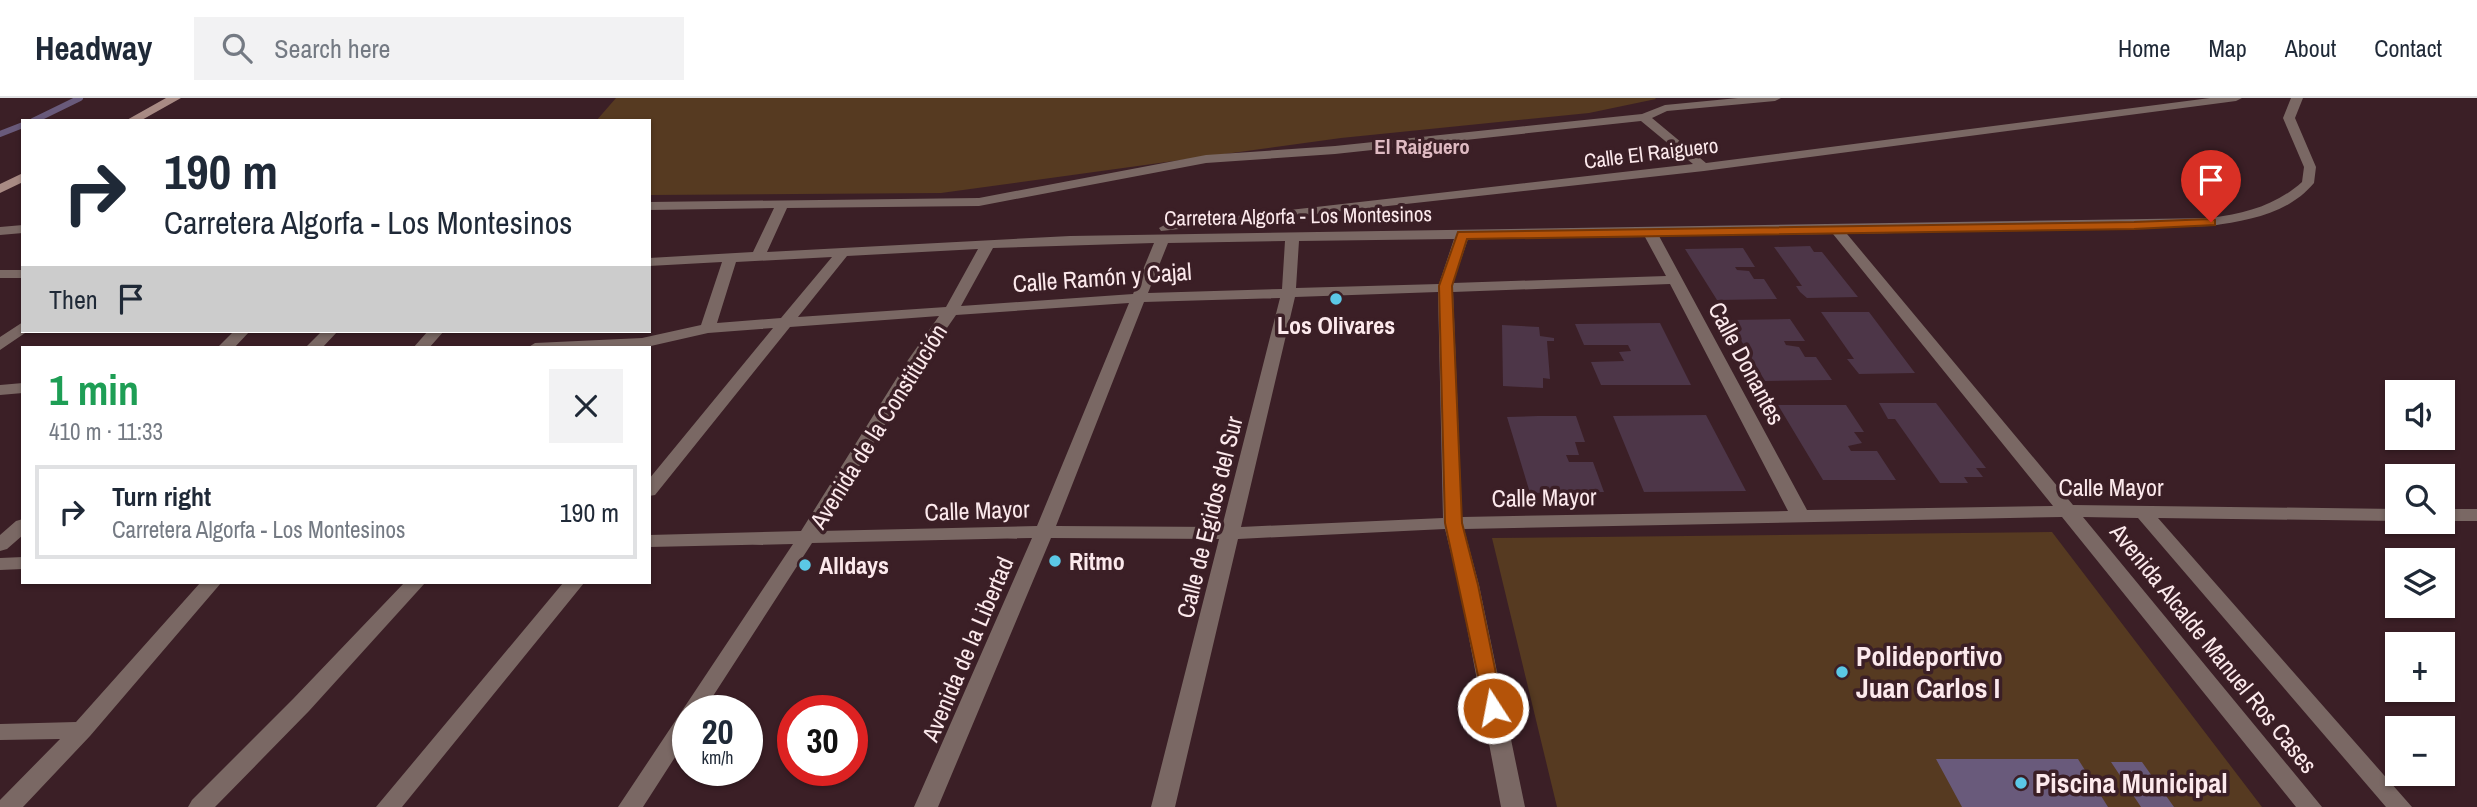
<!DOCTYPE html>
<meta charset="utf-8">
<style>
body{margin:0;font-family:"Archivo Narrow",sans-serif;background:#f2f2f3;color:#1f2937;height:100vh;display:flex;flex-direction:column;font-size:26px;white-space:nowrap}
*{box-sizing:border-box;margin:0}
p{font-size:23px;color:#747a83}
.icon{flex:none;width:38px;height:38px;fill:none;stroke:currentColor;stroke-width:2;stroke-linecap:round;stroke-linejoin:round}
.map{position:relative;flex:1;overflow:hidden}
.details{position:absolute;left:21px;top:248px;width:630px;height:238px;display:flex;flex-direction:column;background:#fff;border-radius:0px;box-shadow:0 2px 5px #0004}
.details>*{flex:none}
.guide{position:absolute;left:21px;top:21px;width:630px;height:214px;border-radius:0px;box-shadow:0 2px 5px #0004;background:#fff;color:#1f2937;overflow:hidden}
.tools{position:absolute;left:2385px;top:282px;display:grid;gap:14px}
.tools a{display:grid;place-items:center;width:70px;height:70px;border-radius:0px;background:#fff;box-shadow:0 2px 5px #0004;font-size:35px}
.speed{position:absolute;left:672px;top:597px;display:flex;gap:14px;font-size:35px;font-weight:700;text-align:center}
.speed>*{display:grid;place-content:center;width:91px;height:91px;border-radius:50%;background:#fff;box-shadow:0 2px 5px #0004;line-height:1}
.speed small{font-size:18px;font-weight:400}
.speed .limit{border:10px solid #d22;background:#fff;color:#111}
.pin{position:absolute;display:grid;place-items:center;width:60px;height:60px;color:#fff;margin:-72px -30px;border-radius:50% 50% 50% 0;rotate:-45deg;box-shadow:0 0 7px #0007}
.pin .icon{rotate:45deg}
.me{position:absolute;width:77px;margin:-38px;rotate:349deg;stroke-linejoin:round;filter:drop-shadow(0 0 5px #0008)}
.turn{display:flex;align-items:center;gap:24px;height:147px;padding:0 28px;font-size:32px}
.turn .icon{width:91px;height:91px;stroke-width:2.5}
.turn b{display:block;font-size:49px;line-height:60px}
.then{display:flex;align-items:center;height:66px;padding:0 28px;background:#0003;gap:14px;font-size:26px}
.round{display:grid;place-items:center;flex:none;width:74px;height:74px;border-radius:0px;background:#f2f2f3}
.headline{display:flex;align-items:center;justify-content:space-between;height:119px;padding:0 28px}
h1{font-size:42px;font-weight:800;line-height:52px;color:#1e9e55}
ul{padding:0;list-style:none}
li{display:flex;align-items:center;gap:21px;height:94px;margin:0 14px 10px;padding:0 14px;border:4px solid #e0e1e3;border-radius:0px}
li div{flex:1}
li b{display:block;font-size:26px}
li em{font-style:normal}
header{display:flex;align-items:center;gap:42px;box-sizing:border-box;height:98px;padding:0 35px;background:#fff;border-bottom:2px solid #e0e1e3}
header strong{font-size:33px}
nav{display:flex;gap:38px;margin-inline-start:auto;font-size:24px}
.search{width:490px;height:63px;background:#f2f2f3;display:flex;align-items:center;gap:18px;box-sizing:border-box;padding:0 24px;border-radius:0px;color:#747a83;font-size:26px}
.map>svg:first-child{display:block}
.green{fill:#563a21}
.water{fill:#695a7b}
.lines{fill:none;stroke-linecap:round;stroke-linejoin:round}
.stream{stroke:#695a7b;stroke-width:6}
.building{fill:#4d3648}
.minor{fill:#7a6864;fill-rule:evenodd}
.secondary{fill:#a98b84;fill-rule:evenodd}
.route{fill:#b45309;stroke:#753606;stroke-width:2}
.poi-dot{fill:#5bc8e6;stroke:#3b1f26;stroke-width:2.5}
.labels{text-anchor:middle;dominant-baseline:central;stroke-width:7;stroke-linejoin:round;paint-order:stroke}
.far-neighbourhood-label{font-size:21px;font-weight:bold;fill:#dfbac2;stroke:#3b1f26}
.far-street-label{font-size:21px;fill:#fce9ec;stroke:#3b1f26}
.street-label{font-size:24px;fill:#fce9ec;stroke:#3b1f26}
.poi-label{font-size:24px;font-weight:bold;fill:#fce9ec;stroke:#3b1f26;text-anchor:start}
.near-poi-label{font-size:28px;font-weight:bold;fill:#fce9ec;stroke:#3b1f26;text-anchor:start}
</style>
<header>
<strong>Headway</strong>
<div class="search"><svg class="icon" aria-label="search" viewBox="0 0 24 24"><circle cx="10" cy="10" r="6"/><path d="M15 15l6 6"/></svg>Search here</div>
<nav><a>Home</a><a>Map</a><a>About</a><a>Contact</a></nav>
</header>
<div class="map">
<svg width="2477" height="709" viewBox="0 0 2477 709">
<rect width="100%" height="100%" fill="#3b1f26"/>
<path class="green" d="M 616,0 L 1655,0 L 1656,1 L 1589,15 L 1341,40 L 941,95 L 649,97 L 649,23 L 596,23 Z
M 2052,434 L 2262,709 L 1557,709 L 1492,440 Z"/>
<path class="water" d="M 1936,661 L 2078,661 L 2108,709 L 1962,709 Z
M 2111,664 L 2142,664 L 2174,709 L 2141,709 Z"/>
<g class="lines">
<path class="stream" d="M 33,23 L 80,0
M 0,36 L 23,27"/>
</g>
<path class="building" d="M 1810,148 L 1814,154 L 1822,154 L 1858,199 L 1807,200 L 1800,194 L 1796,188 L 1802,188 L 1774,149 Z
M 1743,150 L 1755,169 L 1735,169 L 1737,172 L 1749,173 L 1754,181 L 1764,181 L 1777,201 L 1717,202 L 1685,151 Z
M 1821,214 L 1869,214 L 1915,275 L 1859,276 L 1847,261 L 1854,261 Z
M 1790,221 L 1805,243 L 1784,243 L 1786,247 L 1799,249 L 1805,259 L 1816,259 L 1832,282 L 1765,283 L 1729,222 Z
M 1660,225 L 1691,287 L 1601,287 L 1591,264 L 1624,263 L 1619,254 L 1631,253 L 1628,247 L 1584,247 L 1575,226 Z
M 1502,227 L 1539,229 L 1540,238 L 1554,240 L 1554,243 L 1547,243 L 1550,281 L 1543,280 L 1543,290 L 1503,288 Z
M 1879,305 L 1936,305 L 1986,370 L 1976,370 L 1983,379 L 1964,379 L 1968,385 L 1940,385 L 1895,321 L 1888,321 Z
M 1778,307 L 1846,307 L 1864,334 L 1854,334 L 1862,345 L 1848,348 L 1851,353 L 1877,353 L 1896,382 L 1823,382 Z
M 1706,317 L 1746,393 L 1644,394 L 1613,318 Z
M 1538,318 L 1576,318 L 1585,344 L 1575,344 L 1579,357 L 1566,357 L 1569,364 L 1593,364 L 1604,394 L 1530,395 L 1507,319 Z"/>
<g class="lines">
<path class="minor" d="M 1738,0 L 1781,0 L 1775,3 L 1667,13 L 1652,20 L 1706,65 L 2210,0 L 2242,0 L 2236,3 L 1704,73 L 1161,133 L 1159,130 L 1166,126 L 1693,66 L 1641,23 L 1335,56 L 1206,65 L 979,108 L 787,110 L 767,154 L 1070,138 L 2211,120 C 2246,115 2275,108 2302,84 L 2304,69 L 2283,20 L 2291,0 L 2303,0 L 2295,20 L 2316,69 L 2314,85 C 2288,116 2249,122 2211,128 L 1847,136 L 2073,407 L 2398,411 L 2398,423 L 2158,420 L 2412,709 L 2386,709 L 2138,420 L 2083,419 L 2322,709 L 2296,709 L 2062,419 L 1464,431 L 1479,487 L 1525,709 L 1501,709 L 1459,487 L 1445,431 L 1238,441 L 1175,709 L 1151,709 L 1219,441 L 1051,440 L 938,709 L 914,709 L 1032,440 L 812,445 L 704,612 L 688,612 L 688,639 L 643,709 L 618,709 L 793,446 L 649,449 L 649,437 L 801,433 L 908,262 L 939,218 L 790,229 L 655,397 L 649,398 L 649,381 L 773,230 L 708,235 L 642,250 L 527,250 L 535,245 L 642,240 L 701,227 L 722,164 L 649,168 L 649,160 L 753,154 L 774,110 L 649,112 L 649,104 L 979,100 L 1206,57 L 1335,48 L 1642,16 L 1665,7 ZM 1833,136 L 2053,408 L 1807,412 L 1659,138 ZM 1645,139 L 1666,178 L 1453,185 L 1468,141 ZM 1454,141 L 1439,186 L 1296,190 L 1299,143 ZM 1285,143 L 1282,191 L 1148,195 L 1168,145 ZM 1154,145 L 1133,196 L 961,208 L 993,150 ZM 978,151 L 946,209 L 798,219 L 847,158 ZM 832,159 L 781,220 L 717,225 L 736,164 ZM 1670,186 L 1788,413 L 1462,419 L 1453,194 ZM 1438,194 L 1443,420 L 1241,429 L 1295,199 ZM 1280,200 L 1222,429 L 1056,428 L 1144,204 ZM 1129,205 L 1037,428 L 820,433 L 924,263 L 956,217 Z
M 23,127 L 23,135 L 0,137 L 0,129 Z
M 0,172 L 23,172 L 23,180 L 0,180 Z
M 23,224 L 23,233 L 28,233 L 0,252 L 0,239 Z
M 234,233 L 250,233 L 234,250 L 217,250 Z
M 322,233 L 338,233 L 322,250 L 305,250 Z
M 428,233 L 444,233 L 429,250 L 413,250 Z
M 23,285 L 23,295 L 0,297 L 0,287 Z
M 2443,411 L 2477,411 L 2477,423 L 2443,423 Z
M 23,421 L 23,437 L 7,451 L 0,453 L 0,437 L 16,423 Z
M 23,459 L 23,471 L 0,472 L 0,460 Z
M 200,485 L 221,485 L 90,638 L 23,709 L 0,709 L 0,702 L 60,641 L 0,642 L 0,626 L 76,624 Z
M 404,485 L 425,485 L 309,613 L 215,709 L 188,709 L 192,702 L 293,601 Z
M 563,485 L 584,485 L 402,709 L 376,709 Z"/>
<path class="secondary" d="M 166,0 L 181,0 L 140,23 L 125,23 Z
M 23,75 L 23,84 L 0,95 L 0,86 Z"/>
</g>
<path class="route" d="M 2211,121 L 2215,122 L 2215,127 L 2134,131 L 1467,141 L 1452,188 L 1462,425 L 1478,487 L 1503,610 L 1500,615 L 1493,618 L 1486,615 L 1445,425 L 1439,188 L 1458,134 L 2134,124 Z"/>
<g class="poi-dot">
<circle cx="1336" cy="201" r="7"/>
<circle cx="1055" cy="463" r="7"/>
<circle cx="805" cy="467" r="7"/>
<circle cx="1842" cy="574" r="7"/>
<circle cx="2021" cy="685" r="7"/>
</g>
<g class="labels">
<g class="far-neighbourhood-label">
<text x="1422" y="48">El Raiguero</text>
</g>
<g class="far-street-label">
<text transform="translate(1651 55) rotate(-7)">Calle El Raiguero</text>
<text transform="translate(1298 118) rotate(-1)">Carretera Algorfa - Los Montesinos</text>
</g>
<g class="street-label">
<text transform="translate(1102 179) rotate(-4)">Calle Ramón y Cajal</text>
<text transform="translate(1747 265) rotate(62)">Calle Donantes</text>
<text transform="translate(878 328) rotate(-58)">Avenida de la Constitución</text>
<text x="2111" y="389">Calle Mayor</text>
<text transform="translate(1544 399) rotate(-1)">Calle Mayor</text>
<text transform="translate(977 412) rotate(-2)">Calle Mayor</text>
<text transform="translate(1209 419) rotate(-76)">Calle de Egidos del Sur</text>
<text transform="translate(2214 550) rotate(51)">Avenida Alcalde Manuel Ros Cases</text>
<text transform="translate(967 551) rotate(-67)">Avenida de la Libertad</text>
</g>
<g class="poi-label">
<text x="1336" y="227" text-anchor="middle">Los Olivares</text>
<text x="1069" y="463">Ritmo</text>
<text x="819" y="467">Alldays</text>
</g>
<g class="near-poi-label">
<text x="1856" y="558">Polideportivo<tspan x="1856" dy="32">Juan Carlos I</tspan></text>
<text x="2035" y="685">Piscina Municipal</text>
</g>
</g>
</svg>
<div class="tools">
<a><svg class="icon" aria-label="sound" viewBox="0 0 24 24"><path d="M4 9h4l5-4v14l-5-4H4zM17 9q2 3 0 6"/></svg></a>
<a><svg class="icon" aria-label="search" viewBox="0 0 24 24"><circle cx="10" cy="10" r="6"/><path d="M15 15l6 6"/></svg></a>
<a><svg class="icon" aria-label="layers" viewBox="0 0 24 24"><path d="M12 4l9 5-9 5-9-5zM3 14l9 5 9-5"/></svg></a>
<a>+</a>
<a>−</a>
</div>
<div class="speed"><div>20<small>km/h</small></div><div class="limit">30</div></div>
<div class="pin" style="left:2211px;top:124px;background:#d93025"><svg class="icon" aria-label="arrive" viewBox="0 0 24 24"><path d="M6 21V4h12l-3 4 3 4H6"/></svg></div>
<svg class="me" style="left:1493px;top:610px" viewBox="-20 -20 40 40"><circle r="17" fill="#b45309" stroke="#fff" stroke-width="3"/><path d="M0-11L8 9 0 5-8 9z" fill="#fff"/></svg>
<div class="guide">
<div class="turn"><svg class="icon" aria-label="right" viewBox="0 0 24 24"><path d="M7 20v-9h11M14 6l5 5-5 5"/></svg><div><b>190 m</b>Carretera Algorfa - Los Montesinos</div></div>
<div class="then">Then<svg class="icon" aria-label="arrive" viewBox="0 0 24 24"><path d="M6 21V4h12l-3 4 3 4H6"/></svg></div>
</div>
<section class="details">
<div class="headline"><div><h1>1 min</h1><p>410 m · 11:33</p></div><a class="round"><svg class="icon" aria-label="close" viewBox="0 0 24 24"><path d="M6 6l12 12M18 6L6 18"/></svg></a></div>
<ul>
<li><svg class="icon" aria-label="right" viewBox="0 0 24 24"><path d="M7 20v-9h11M14 6l5 5-5 5"/></svg><div><b>Turn right</b><p>Carretera Algorfa - Los Montesinos</p></div><em>190 m</em></li>
</ul>
</section>
</div>
